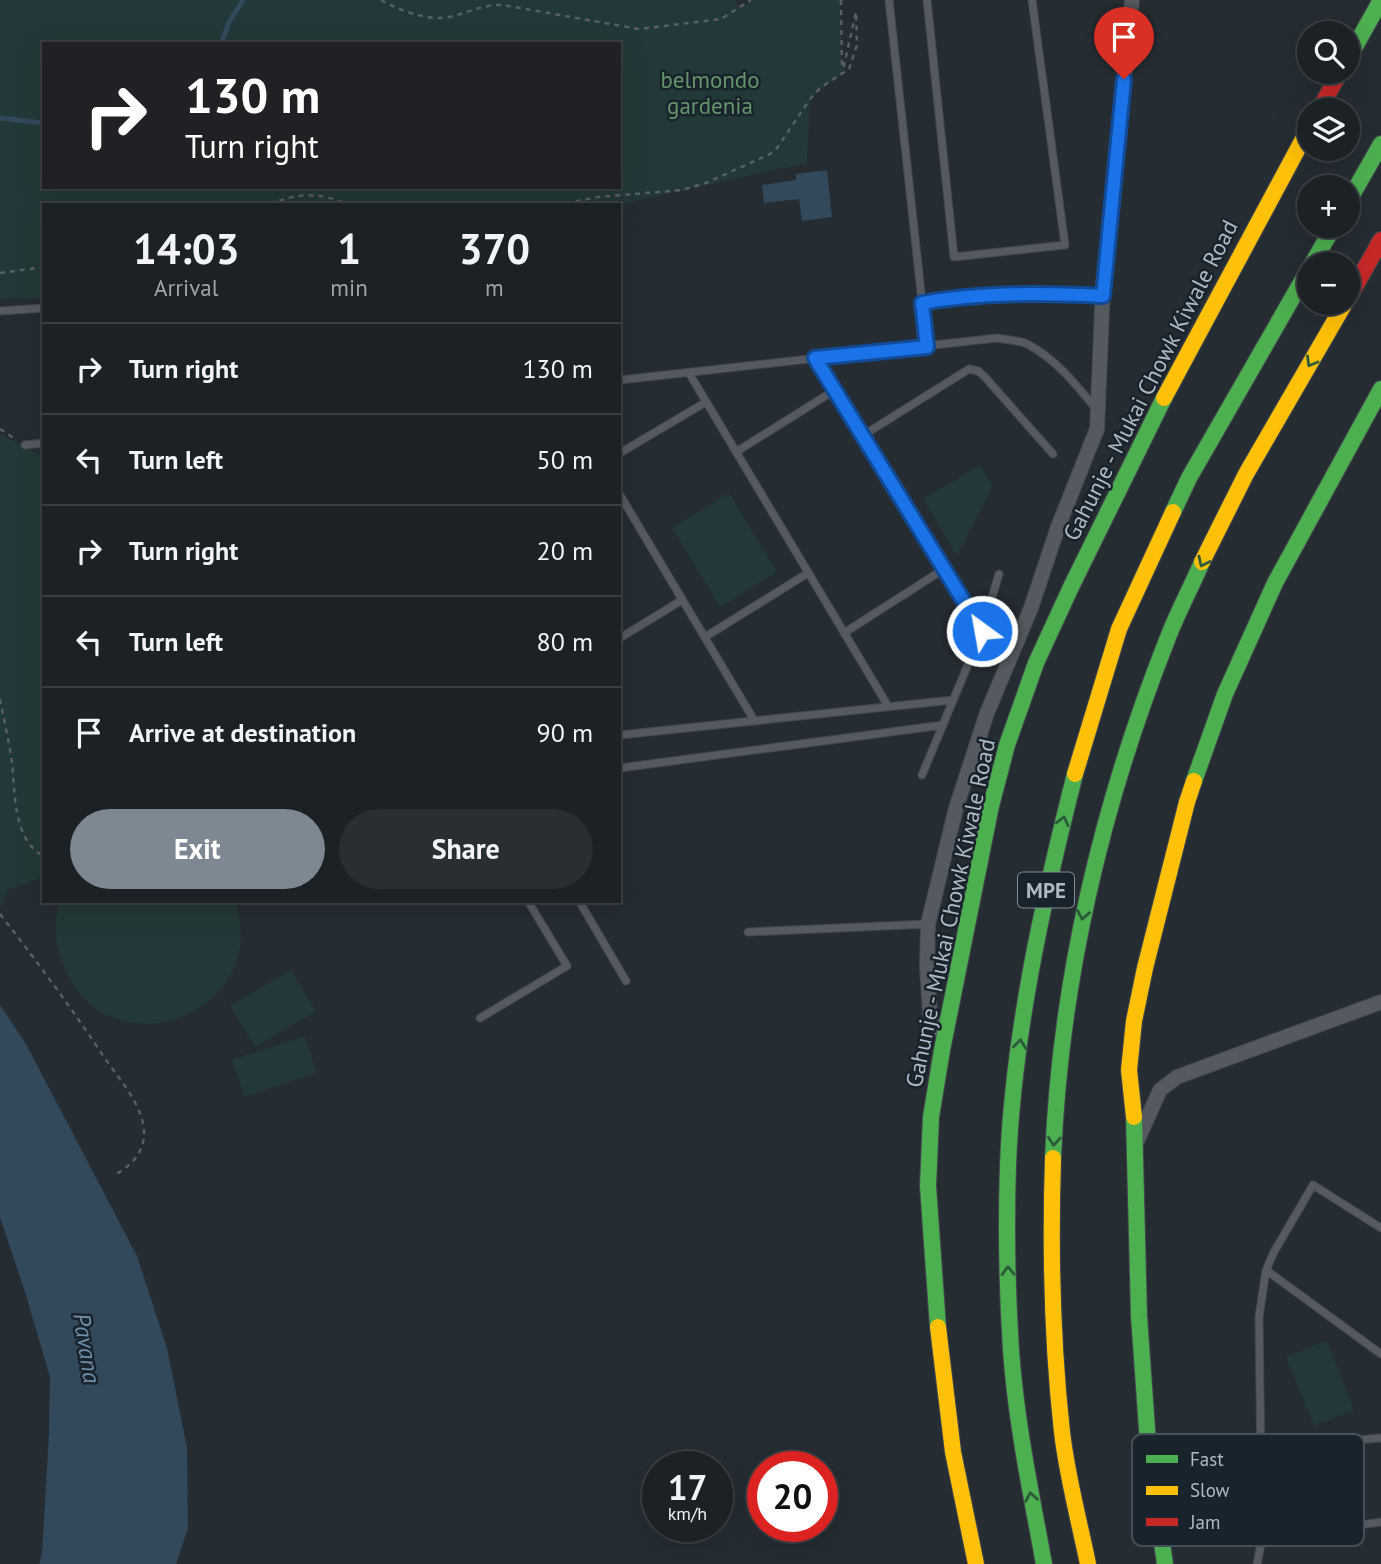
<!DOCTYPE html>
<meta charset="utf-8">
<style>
body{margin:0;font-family:"PT Sans",sans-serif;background:#292e32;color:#f1f3f6;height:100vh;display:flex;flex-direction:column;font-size:26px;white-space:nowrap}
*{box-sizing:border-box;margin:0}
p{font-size:23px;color:#a0a3a7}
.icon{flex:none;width:38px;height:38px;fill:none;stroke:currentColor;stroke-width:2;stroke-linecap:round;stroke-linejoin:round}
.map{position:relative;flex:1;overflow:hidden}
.drawer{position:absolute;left:42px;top:203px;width:579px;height:700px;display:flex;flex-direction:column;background:#1c2126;border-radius:0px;box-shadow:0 7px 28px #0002,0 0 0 2px #3a3e43}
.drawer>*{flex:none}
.banner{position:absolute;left:42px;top:42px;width:579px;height:147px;border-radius:0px;box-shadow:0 7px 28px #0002,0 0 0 2px #3a3e43;background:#202124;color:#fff;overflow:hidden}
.tools{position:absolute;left:1297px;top:21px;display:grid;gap:14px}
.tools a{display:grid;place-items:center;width:63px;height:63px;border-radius:50%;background:#1c2126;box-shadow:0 7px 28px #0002,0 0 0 2px #3a3e43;font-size:35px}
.speed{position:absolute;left:642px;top:1451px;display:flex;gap:14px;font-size:35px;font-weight:700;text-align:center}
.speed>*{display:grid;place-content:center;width:91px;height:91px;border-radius:50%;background:#1c2126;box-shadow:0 7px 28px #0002,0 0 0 2px #3a3e43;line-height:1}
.speed small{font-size:18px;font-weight:400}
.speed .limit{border:10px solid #d22;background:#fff;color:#111}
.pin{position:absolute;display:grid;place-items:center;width:60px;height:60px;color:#fff;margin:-72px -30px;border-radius:50% 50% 50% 0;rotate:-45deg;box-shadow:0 0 7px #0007}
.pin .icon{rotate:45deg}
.me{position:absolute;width:77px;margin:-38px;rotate:328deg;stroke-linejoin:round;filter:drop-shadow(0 0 5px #0008)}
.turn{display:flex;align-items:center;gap:24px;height:147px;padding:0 28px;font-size:32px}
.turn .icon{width:91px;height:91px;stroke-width:2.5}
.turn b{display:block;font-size:49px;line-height:60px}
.eta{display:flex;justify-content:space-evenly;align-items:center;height:119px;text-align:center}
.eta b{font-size:42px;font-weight:800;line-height:49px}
.primary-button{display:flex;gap:14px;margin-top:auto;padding:14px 28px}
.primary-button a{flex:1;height:80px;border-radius:42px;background:#7d8892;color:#fff;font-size:28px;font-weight:800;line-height:80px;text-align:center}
.primary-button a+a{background:#292e32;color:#f1f3f6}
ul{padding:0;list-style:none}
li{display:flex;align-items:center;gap:21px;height:91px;padding:0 28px;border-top:2px solid #3a3e43}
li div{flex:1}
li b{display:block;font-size:26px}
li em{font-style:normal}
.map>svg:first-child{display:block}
.green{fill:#233838;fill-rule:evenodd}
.water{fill:#32485b}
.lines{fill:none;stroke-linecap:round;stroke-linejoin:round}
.stream{stroke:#32485b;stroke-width:5}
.lane-casing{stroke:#43484d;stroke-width:9}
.street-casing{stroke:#43484d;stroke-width:16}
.fast-casing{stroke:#43484d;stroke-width:18}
.slow-casing{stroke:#43484d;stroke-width:18}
.jam-casing{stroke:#43484d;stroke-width:18}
.path{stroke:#585f64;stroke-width:2.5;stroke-dasharray:5 5;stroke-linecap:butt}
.lane{stroke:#545a60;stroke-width:7}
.street{stroke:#545a60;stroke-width:14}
.fast{stroke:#4caf50;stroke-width:16}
.slow{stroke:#ffc107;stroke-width:16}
.jam{stroke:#c62828;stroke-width:16}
.oneway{stroke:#2d5b3a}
.route-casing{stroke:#114b97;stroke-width:18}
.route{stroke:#1a73e8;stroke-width:12}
.labels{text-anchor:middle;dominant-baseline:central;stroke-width:5;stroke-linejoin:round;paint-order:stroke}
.shield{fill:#19232c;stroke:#818c97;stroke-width:2}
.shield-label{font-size:21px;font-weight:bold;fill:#adb9c5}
.park-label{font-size:23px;fill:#65956a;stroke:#19232c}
.street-label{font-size:23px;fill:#adb9c5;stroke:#19232c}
.water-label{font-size:24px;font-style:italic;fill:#6e8ea9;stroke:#19232c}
.key{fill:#19232c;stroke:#45505a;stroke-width:2}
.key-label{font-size:19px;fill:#adb9c5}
</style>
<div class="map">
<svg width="1381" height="1564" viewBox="0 0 1381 1564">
<rect width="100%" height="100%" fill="#252c32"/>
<path class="green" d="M 0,0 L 735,0 L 740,9 L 753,0 L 841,0 L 842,74 L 810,99 L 807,163 L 617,205 L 44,205 L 44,298 L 0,299 ZM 44,44 L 620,44 L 620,187 L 44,187 Z
M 0,434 L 44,457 L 44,876 L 7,891 L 0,908 Z
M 980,465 L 993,486 L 957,556 L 923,499 Z
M 729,493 L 777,572 L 720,607 L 672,528 Z
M 61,901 L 235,901 C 274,1018 101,1078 61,959 C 55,942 53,918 61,901 Z
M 291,970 L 316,1011 L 255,1047 L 230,1006 Z
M 305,1036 L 317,1073 L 245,1097 L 232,1060 Z
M 1327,1341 L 1354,1410 L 1314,1426 L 1286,1357 Z"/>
<path class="water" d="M 827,170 L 832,217 L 802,221 L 799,199 L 764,203 L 762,185 L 796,180 L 796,174 Z
M 0,1005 L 26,1044 L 137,1256 L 167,1348 L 187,1447 L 188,1528 L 176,1564 L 39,1564 L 42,1554 L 49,1433 L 50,1377 L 25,1292 L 0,1217 Z"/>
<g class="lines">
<path class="stream" d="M 221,44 L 229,22 L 243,0
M 0,118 L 44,123"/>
<g class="lane-casing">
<path id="lane" d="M 889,0 L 927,347
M 927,0 L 954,257 L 1065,245 L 1032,0
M 922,303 C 982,292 1041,293 1102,296
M 0,311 L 44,308
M 815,358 L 982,631
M 689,373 L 888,706
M 620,380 L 997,338 C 1007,340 1020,340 1029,345 C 1057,360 1077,386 1097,410
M 862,436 L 969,369 L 978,371 L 984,376 L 1053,454
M 25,445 L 44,443
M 736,452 L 835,390
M 620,453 L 706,402
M 620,495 L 754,720
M 844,633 L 944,569
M 705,637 L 808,573
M 620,638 L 682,600
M 620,735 L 953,700
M 620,768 L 943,725
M 922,775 L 982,631 L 999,574
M 579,901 L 626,981
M 748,932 L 928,924
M 480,1018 L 567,966 L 528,901
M 1266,1270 L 1381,1354
M 1260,1448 L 1381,1438
M 1262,1539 L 1381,1522
M 1257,1564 L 1262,1539 L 1259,1317 L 1266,1270 L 1274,1252 L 1313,1185 L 1381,1228"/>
</g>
<g class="street-casing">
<path id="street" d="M 945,1038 L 930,1013 L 927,967 L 928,924 L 956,808 L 987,713 L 1031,608 L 1058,527 L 1097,429 L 1103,286 L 1132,0
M 1138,1139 L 1160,1090 L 1177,1077 L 1381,1002"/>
</g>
<g class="fast-casing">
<path id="fast" d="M 1348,59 L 1381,0
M 1348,202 L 1381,144
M 1312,264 L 1334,226
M 1173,512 L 1189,478 L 1309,269
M 1194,781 L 1225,694 L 1275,583 L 1381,389
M 1134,1117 L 1139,1316 L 1148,1443 L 1165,1564
M 1053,1158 C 1060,981 1102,804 1167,640 C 1177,613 1191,588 1202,562
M 938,1327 L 928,1186 L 931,1117 L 942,1050 L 991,806 L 1007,745 L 1036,663 L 1071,587 L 1164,398
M 1044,1564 C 1031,1493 1016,1422 1011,1350 C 1007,1288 1006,1226 1008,1165 C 1013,1035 1043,900 1075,774"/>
</g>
<g class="slow-casing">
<path id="slow" d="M 1164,398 L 1309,128
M 1202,562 L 1246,474 L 1345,303
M 1075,774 L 1119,629 L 1173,512
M 1134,1117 L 1129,1070 L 1134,1021 L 1145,968 L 1187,802 L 1194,781
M 1053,1158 C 1050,1250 1052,1341 1062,1432 C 1067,1476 1079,1520 1088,1564
M 938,1327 L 953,1452 L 976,1564"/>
</g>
<g class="jam-casing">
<path id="jam" d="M 1319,110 L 1340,72
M 1348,299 L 1381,240"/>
</g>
<path class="path" d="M 381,0 C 397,9 420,18 438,18 C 460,18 478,4 503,5 L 639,29 L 721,19 L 751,0
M 841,0 L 842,67
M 270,205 C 297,192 321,192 348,205
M 556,205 L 598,197 L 682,190 L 706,183 L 770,154 L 777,148 L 810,99 L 820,88 L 849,69 L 857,45 L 856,12 L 842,74
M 0,273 L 44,267
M 0,429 L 15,439
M 0,699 C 4,720 9,741 12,763 C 15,791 13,842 44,856
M 0,914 C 36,960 70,1006 102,1054 C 117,1077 145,1106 144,1135 C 143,1155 129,1167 113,1176"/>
<use href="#lane" class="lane"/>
<use href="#street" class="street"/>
<use href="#fast" class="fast"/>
<use href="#slow" class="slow"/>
<use href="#jam" class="jam"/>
</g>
<defs><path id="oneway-chevron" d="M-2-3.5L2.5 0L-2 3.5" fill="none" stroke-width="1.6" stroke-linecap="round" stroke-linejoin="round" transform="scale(1.75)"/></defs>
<g class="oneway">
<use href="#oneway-chevron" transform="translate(1311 362) rotate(120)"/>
<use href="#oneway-chevron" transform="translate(1203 562) rotate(115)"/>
<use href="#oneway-chevron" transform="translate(1063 821) rotate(-76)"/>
<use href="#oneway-chevron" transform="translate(1083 915) rotate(100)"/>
<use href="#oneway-chevron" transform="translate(1020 1044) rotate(-83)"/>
<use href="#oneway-chevron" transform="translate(1054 1141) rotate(94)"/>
<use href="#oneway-chevron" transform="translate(1008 1271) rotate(-92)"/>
<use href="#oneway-chevron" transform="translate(1031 1497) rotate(-100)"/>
</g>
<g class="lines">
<g class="route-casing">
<path id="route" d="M 982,631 L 815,358 L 927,347 L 922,303 C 983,292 1042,293 1103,296 L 1124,79"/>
</g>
<use href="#route" class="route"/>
</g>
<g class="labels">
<rect class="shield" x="1018" y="872.5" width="56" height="35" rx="5"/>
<g class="shield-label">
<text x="1046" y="890">MPE</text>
</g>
<g class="park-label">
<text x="710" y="79">belmondo<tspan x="710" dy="26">gardenia</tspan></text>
</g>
<g class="street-label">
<text transform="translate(1150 380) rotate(-63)">Gahunje - Mukai Chowk Kiwale Road</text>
<text transform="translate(950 913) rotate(-78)">Gahunje - Mukai Chowk Kiwale Road</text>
</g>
<g class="water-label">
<text transform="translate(87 1348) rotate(81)">Pavana</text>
</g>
</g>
<rect x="1132" y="1434" width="232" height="112" rx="10" class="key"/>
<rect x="1146" y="1455" width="32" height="8" fill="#4caf50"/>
<rect x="1146" y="1486" width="32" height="9" fill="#ffc107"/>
<rect x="1146" y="1518" width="32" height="8" fill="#c62828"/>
<g class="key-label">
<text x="1190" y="1466">Fast</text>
<text x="1190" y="1497">Slow</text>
<text x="1190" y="1529">Jam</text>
</g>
</svg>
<div class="tools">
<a><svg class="icon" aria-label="search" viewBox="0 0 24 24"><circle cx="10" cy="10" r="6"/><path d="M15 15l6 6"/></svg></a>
<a><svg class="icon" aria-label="layers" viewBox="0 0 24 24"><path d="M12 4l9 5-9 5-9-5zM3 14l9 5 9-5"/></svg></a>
<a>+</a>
<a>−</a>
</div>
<div class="speed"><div>17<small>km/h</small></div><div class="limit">20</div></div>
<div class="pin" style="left:1124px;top:79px;background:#d93025"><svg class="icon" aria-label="arrive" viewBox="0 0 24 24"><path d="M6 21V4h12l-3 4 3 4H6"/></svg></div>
<svg class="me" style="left:982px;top:631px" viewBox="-20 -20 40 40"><circle r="17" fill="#1a73e8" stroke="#fff" stroke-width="3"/><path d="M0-11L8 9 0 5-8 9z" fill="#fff"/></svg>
<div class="banner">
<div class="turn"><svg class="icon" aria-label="right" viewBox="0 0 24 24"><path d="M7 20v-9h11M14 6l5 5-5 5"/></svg><div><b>130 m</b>Turn right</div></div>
</div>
<section class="drawer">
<div class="eta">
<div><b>14:03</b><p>Arrival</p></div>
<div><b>1</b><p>min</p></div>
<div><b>370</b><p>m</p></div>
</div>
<ul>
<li><svg class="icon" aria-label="right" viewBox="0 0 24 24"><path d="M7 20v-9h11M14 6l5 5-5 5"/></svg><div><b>Turn right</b></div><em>130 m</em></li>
<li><svg class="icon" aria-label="left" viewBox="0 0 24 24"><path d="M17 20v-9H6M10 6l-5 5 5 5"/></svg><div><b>Turn left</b></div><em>50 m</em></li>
<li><svg class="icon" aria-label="right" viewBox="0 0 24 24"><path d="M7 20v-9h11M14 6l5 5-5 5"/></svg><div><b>Turn right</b></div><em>20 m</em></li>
<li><svg class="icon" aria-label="left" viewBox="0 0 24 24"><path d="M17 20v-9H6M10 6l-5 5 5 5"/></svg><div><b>Turn left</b></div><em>80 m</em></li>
<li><svg class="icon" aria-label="arrive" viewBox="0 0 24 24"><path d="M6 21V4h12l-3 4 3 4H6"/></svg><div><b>Arrive at destination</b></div><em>90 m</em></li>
</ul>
<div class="primary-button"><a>Exit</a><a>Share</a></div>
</section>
</div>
